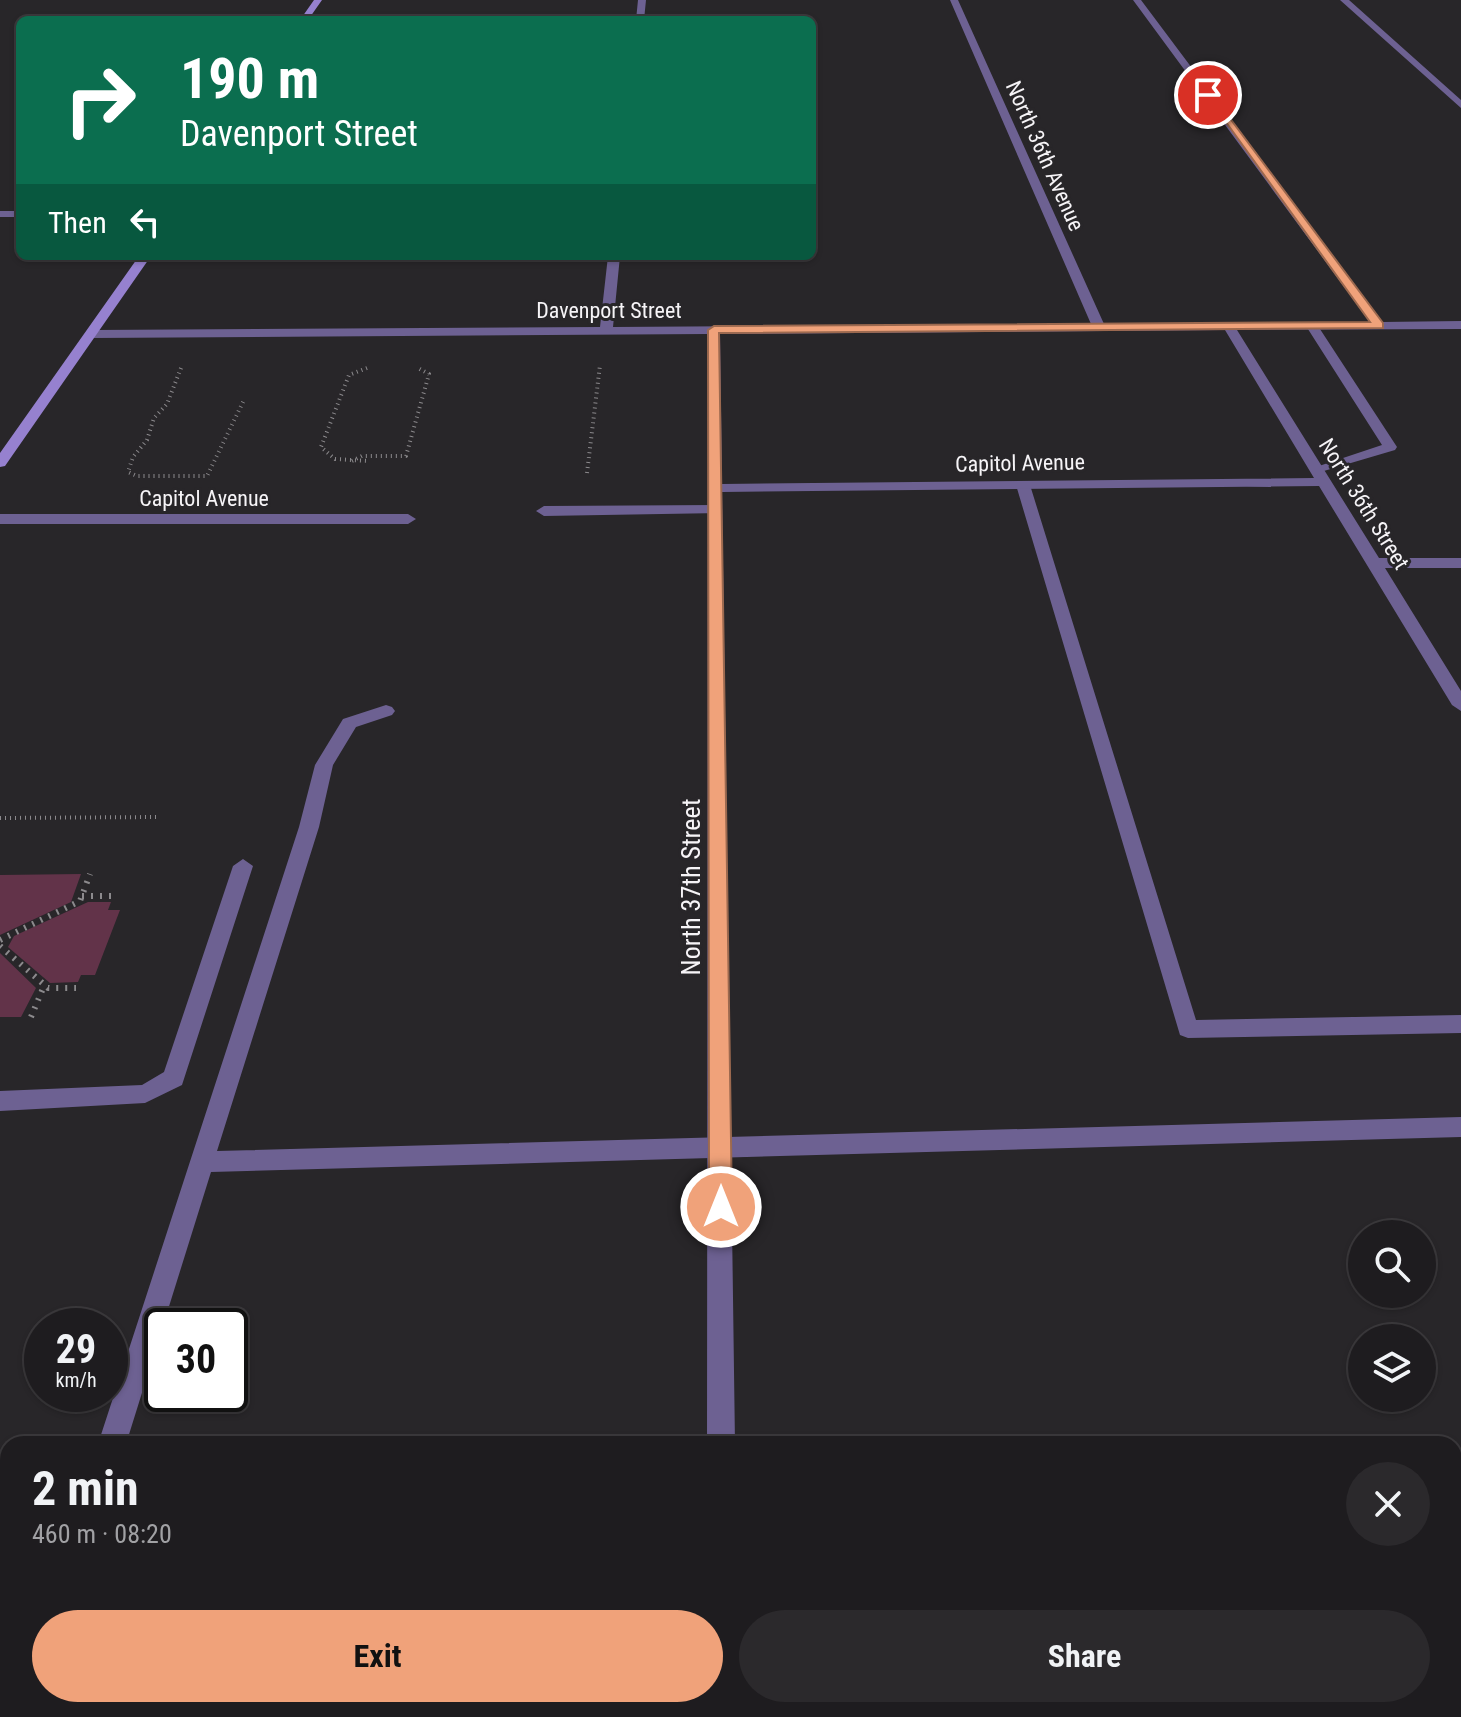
<!DOCTYPE html>
<meta charset="utf-8">
<style>
body{margin:0;font-family:"Roboto Condensed",sans-serif;background:#2b292c;color:#f1f3f6;height:100vh;display:flex;flex-direction:column;font-size:30px;white-space:nowrap}
*{box-sizing:border-box;margin:0}
p{font-size:26px;color:#a1a1a4}
.icon{flex:none;width:44px;height:44px;fill:none;stroke:currentColor;stroke-width:2;stroke-linecap:round;stroke-linejoin:round}
.map{position:relative;flex:1;overflow:hidden}
.panel{position:absolute;left:0px;top:1436px;width:1462px;height:282px;display:flex;flex-direction:column;background:#1e1c1f;border-radius:24px 24px 0 0;box-shadow:0 2px 6px #0004,0 0 0 2px #3c3a3d}
.panel>*{flex:none}
.hud{position:absolute;left:16px;top:16px;width:800px;height:244px;border-radius:12px;box-shadow:0 2px 6px #0004,0 0 0 2px #3c3a3d;background:#0b6e4f;color:#fff;overflow:hidden}
.fabs{position:absolute;left:1348px;top:1220px;display:grid;gap:16px}
.fabs a{display:grid;place-items:center;width:88px;height:88px;border-radius:50%;background:#1e1c1f;box-shadow:0 2px 6px #0004,0 0 0 2px #3c3a3d;font-size:40px}
.speed{position:absolute;left:24px;top:1308px;display:flex;gap:16px;font-size:40px;font-weight:700;text-align:center}
.speed>*{display:grid;place-content:center;width:104px;height:104px;border-radius:50%;background:#1e1c1f;box-shadow:0 2px 6px #0004,0 0 0 2px #3c3a3d;line-height:1}
.speed small{font-size:20px;font-weight:400}
.speed .limit{border:4px solid #111;border-radius:12px;background:#fff;color:#111}
.pin{position:absolute;display:grid;place-items:center;width:68px;height:68px;color:#fff;margin:-34px;border:4px solid #fff;border-radius:50%;box-shadow:0 2px 8px #0007}
.me{position:absolute;width:88px;margin:-44px;rotate:0deg;stroke-linejoin:round;filter:drop-shadow(0 0 6px #0008)}
.turn{display:flex;align-items:center;gap:28px;height:168px;padding:0 32px;font-size:36px}
.turn .icon{width:104px;height:104px;stroke-width:2.5}
.turn b{display:block;font-size:56px;line-height:68px}
.then{display:flex;align-items:center;height:76px;padding:0 32px;background:#0003;gap:16px;font-size:30px}
.round{display:grid;place-items:center;flex:none;width:84px;height:84px;border-radius:42px;background:#2b292c}
.headline{display:flex;align-items:center;justify-content:space-between;height:136px;padding:0 32px}
h1{font-size:48px;font-weight:700;line-height:60px}
.primary-button{display:flex;gap:16px;margin-top:auto;padding:16px 32px}
.primary-button a{flex:1;height:92px;border-radius:48px;background:#f0a27a;color:#111;font-size:32px;font-weight:700;line-height:92px;text-align:center}
.primary-button a+a{background:#2b292c;color:#f1f3f6}
.map>svg:first-child{display:block}
.green{fill:#623349}
.lines{fill:none;stroke-linecap:round;stroke-linejoin:round}
.path-far1{stroke:#8c8a8d;stroke-width:4;stroke-dasharray:1 4;stroke-linecap:butt}
.path{stroke:#8c8a8d;stroke-width:6;stroke-dasharray:2 7;stroke-linecap:butt}
.lane{fill:#6d6192;fill-rule:evenodd}
.street{fill:#6d6192;fill-rule:evenodd}
.secondary{fill:#9681cf;fill-rule:evenodd}
.highway{fill:#cbc0f1;fill-rule:evenodd}
.route{fill:#f0a27a;stroke:#9c694f;stroke-width:2}
.labels{text-anchor:middle;dominant-baseline:central;stroke-width:6;stroke-linejoin:round;paint-order:stroke}
.far-street-label{font-size:22px;fill:#f6f4f7;stroke:#282629}
.street-label{font-size:26px;fill:#f6f4f7;stroke:#282629}
</style>
<div class="map">
<svg width="1461" height="1717" viewBox="0 0 1461 1717">
<rect width="100%" height="100%" fill="#282629"/>
<path class="green" d="M 81,874 L 71,902 L 0,935 L 0,875 Z
M 88,902 L 111,902 L 108,910 L 120,910 L 95,975 L 81,975 L 78,982 L 50,983 L 8,947 L 14,936 Z
M 0,953 L 36,988 L 21,1017 L 0,1017 Z"/>
<g class="lines">
<path class="path-far1" d="M 181,368 L 167,404 L 154,418 L 147,440 L 133,457 L 128,472 L 137,476 L 207,476 L 244,400
M 367,368 L 349,375 L 321,447 L 335,459 L 369,461
M 352,461 L 362,456 L 406,456 L 429,374 L 418,368
M 587,473 L 600,365
M 0,818 L 160,817"/>
<path class="path" d="M 82,896 L 113,896
M 0,940 L 80,901 L 90,874
M 0,946 L 48,988 L 76,988
M 31,1017 L 44,986"/>
<path class="lane" d="M 1312,322 L 1318,326 L 1397,447 L 1395,450 L 1317,473 L 1310,469 L 1382,445 L 1306,326 Z
M 1023,481 L 1030,485 L 1196,1020 L 1461,1015 L 1461,1033 L 1188,1038 L 1180,1035 L 1016,485 Z
M 716,505 L 721,507 L 721,513 L 544,516 L 536,511 L 544,506 Z
M 386,705 L 392,707 L 395,711 L 392,715 L 356,727 L 333,765 L 319,827 L 217,1151 L 1461,1117 L 1461,1137 L 211,1172 L 126,1444 L 98,1444 L 299,827 L 315,765 L 343,719 Z
M 243,859 L 253,866 L 182,1085 L 145,1103 L 0,1111 L 0,1091 L 142,1085 L 164,1072 L 233,866 Z
M 1454,1456 L 1461,1456 L 1461,1484 L 1454,1484 Z
M 1380,1710 L 1412,1710 L 1414,1717 L 1382,1717 Z"/>
<path class="street" d="M 638,0 L 646,0 L 644,20 L 636,20 Z
M 950,0 L 958,0 L 1104,324 L 1370,322 L 1133,0 L 1141,0 L 1382,322 L 1461,321 L 1461,329 L 1237,330 L 1379,558 L 1461,558 L 1461,568 L 1385,568 L 1461,691 L 1461,711 L 1452,705 L 1319,486 L 722,492 L 735,1444 L 707,1444 L 708,334 L 93,338 L 87,334 L 93,330 L 600,327 L 608,256 L 620,256 L 613,327 L 1091,324 ZM 1225,330 L 1314,478 L 722,484 L 720,334 Z
M 1340,0 L 1349,0 L 1461,100 L 1461,108 Z
M 0,211 L 20,211 L 20,217 L 0,217 Z
M 0,514 L 408,514 L 416,519 L 408,524 L 0,524 Z
M 706,1710 L 738,1710 L 738,1717 L 706,1717 Z"/>
<path class="secondary" d="M 314,0 L 322,0 L 308,20 L 300,20 Z
M 139,256 L 151,256 L 5,466 L 0,467 L 0,453 Z"/>
<path class="highway" d="M 1454,1671 L 1461,1671 L 1461,1709 L 1454,1709 Z
M 8,1709 L 8,1710 L 455,1710 L 452,1717 L 5,1717 Z"/>
</g>
<path class="route" d="M 1205,93 L 1211,93 L 1383,323 L 1383,328 L 719,333 L 732,1207 L 729,1214 L 721,1217 L 713,1214 L 709,1207 L 708,330 L 714,326 L 1370,322 Z"/>
<g class="labels">
<g class="far-street-label">
<text transform="translate(1045 156) rotate(66)">North 36th Avenue</text>
<text x="609" y="310">Davenport Street</text>
<text transform="translate(1020 463) rotate(-1)">Capitol Avenue</text>
<text x="204" y="498">Capitol Avenue</text>
<text transform="translate(1364 504) rotate(58)">North 36th Street</text>
</g>
<g class="street-label">
<text transform="translate(691 887) rotate(-90)">North 37th Street</text>
</g>
</g>
</svg>
<div class="fabs">
<a><svg class="icon" aria-label="search" viewBox="0 0 24 24"><circle cx="10" cy="10" r="6"/><path d="M15 15l6 6"/></svg></a>
<a><svg class="icon" aria-label="layers" viewBox="0 0 24 24"><path d="M12 4l9 5-9 5-9-5zM3 14l9 5 9-5"/></svg></a>
</div>
<div class="speed"><div>29<small>km/h</small></div><div class="limit">30</div></div>
<div class="pin" style="left:1208px;top:95px;background:#d93025"><svg class="icon" aria-label="arrive" viewBox="0 0 24 24"><path d="M6 21V4h12l-3 4 3 4H6"/></svg></div>
<svg class="me" style="left:721px;top:1207px" viewBox="-20 -20 40 40"><circle r="17" fill="#f0a27a" stroke="#fff" stroke-width="3"/><path d="M0-11L8 9 0 5-8 9z" fill="#fff"/></svg>
<div class="hud">
<div class="turn"><svg class="icon" aria-label="right" viewBox="0 0 24 24"><path d="M7 20v-9h11M14 6l5 5-5 5"/></svg><div><b>190 m</b>Davenport Street</div></div>
<div class="then">Then<svg class="icon" aria-label="left" viewBox="0 0 24 24"><path d="M17 20v-9H6M10 6l-5 5 5 5"/></svg></div>
</div>
<section class="panel">
<div class="headline"><div><h1>2 min</h1><p>460 m · 08:20</p></div><a class="round"><svg class="icon" aria-label="close" viewBox="0 0 24 24"><path d="M6 6l12 12M18 6L6 18"/></svg></a></div>
<div class="primary-button"><a>Exit</a><a>Share</a></div>
</section>
</div>
